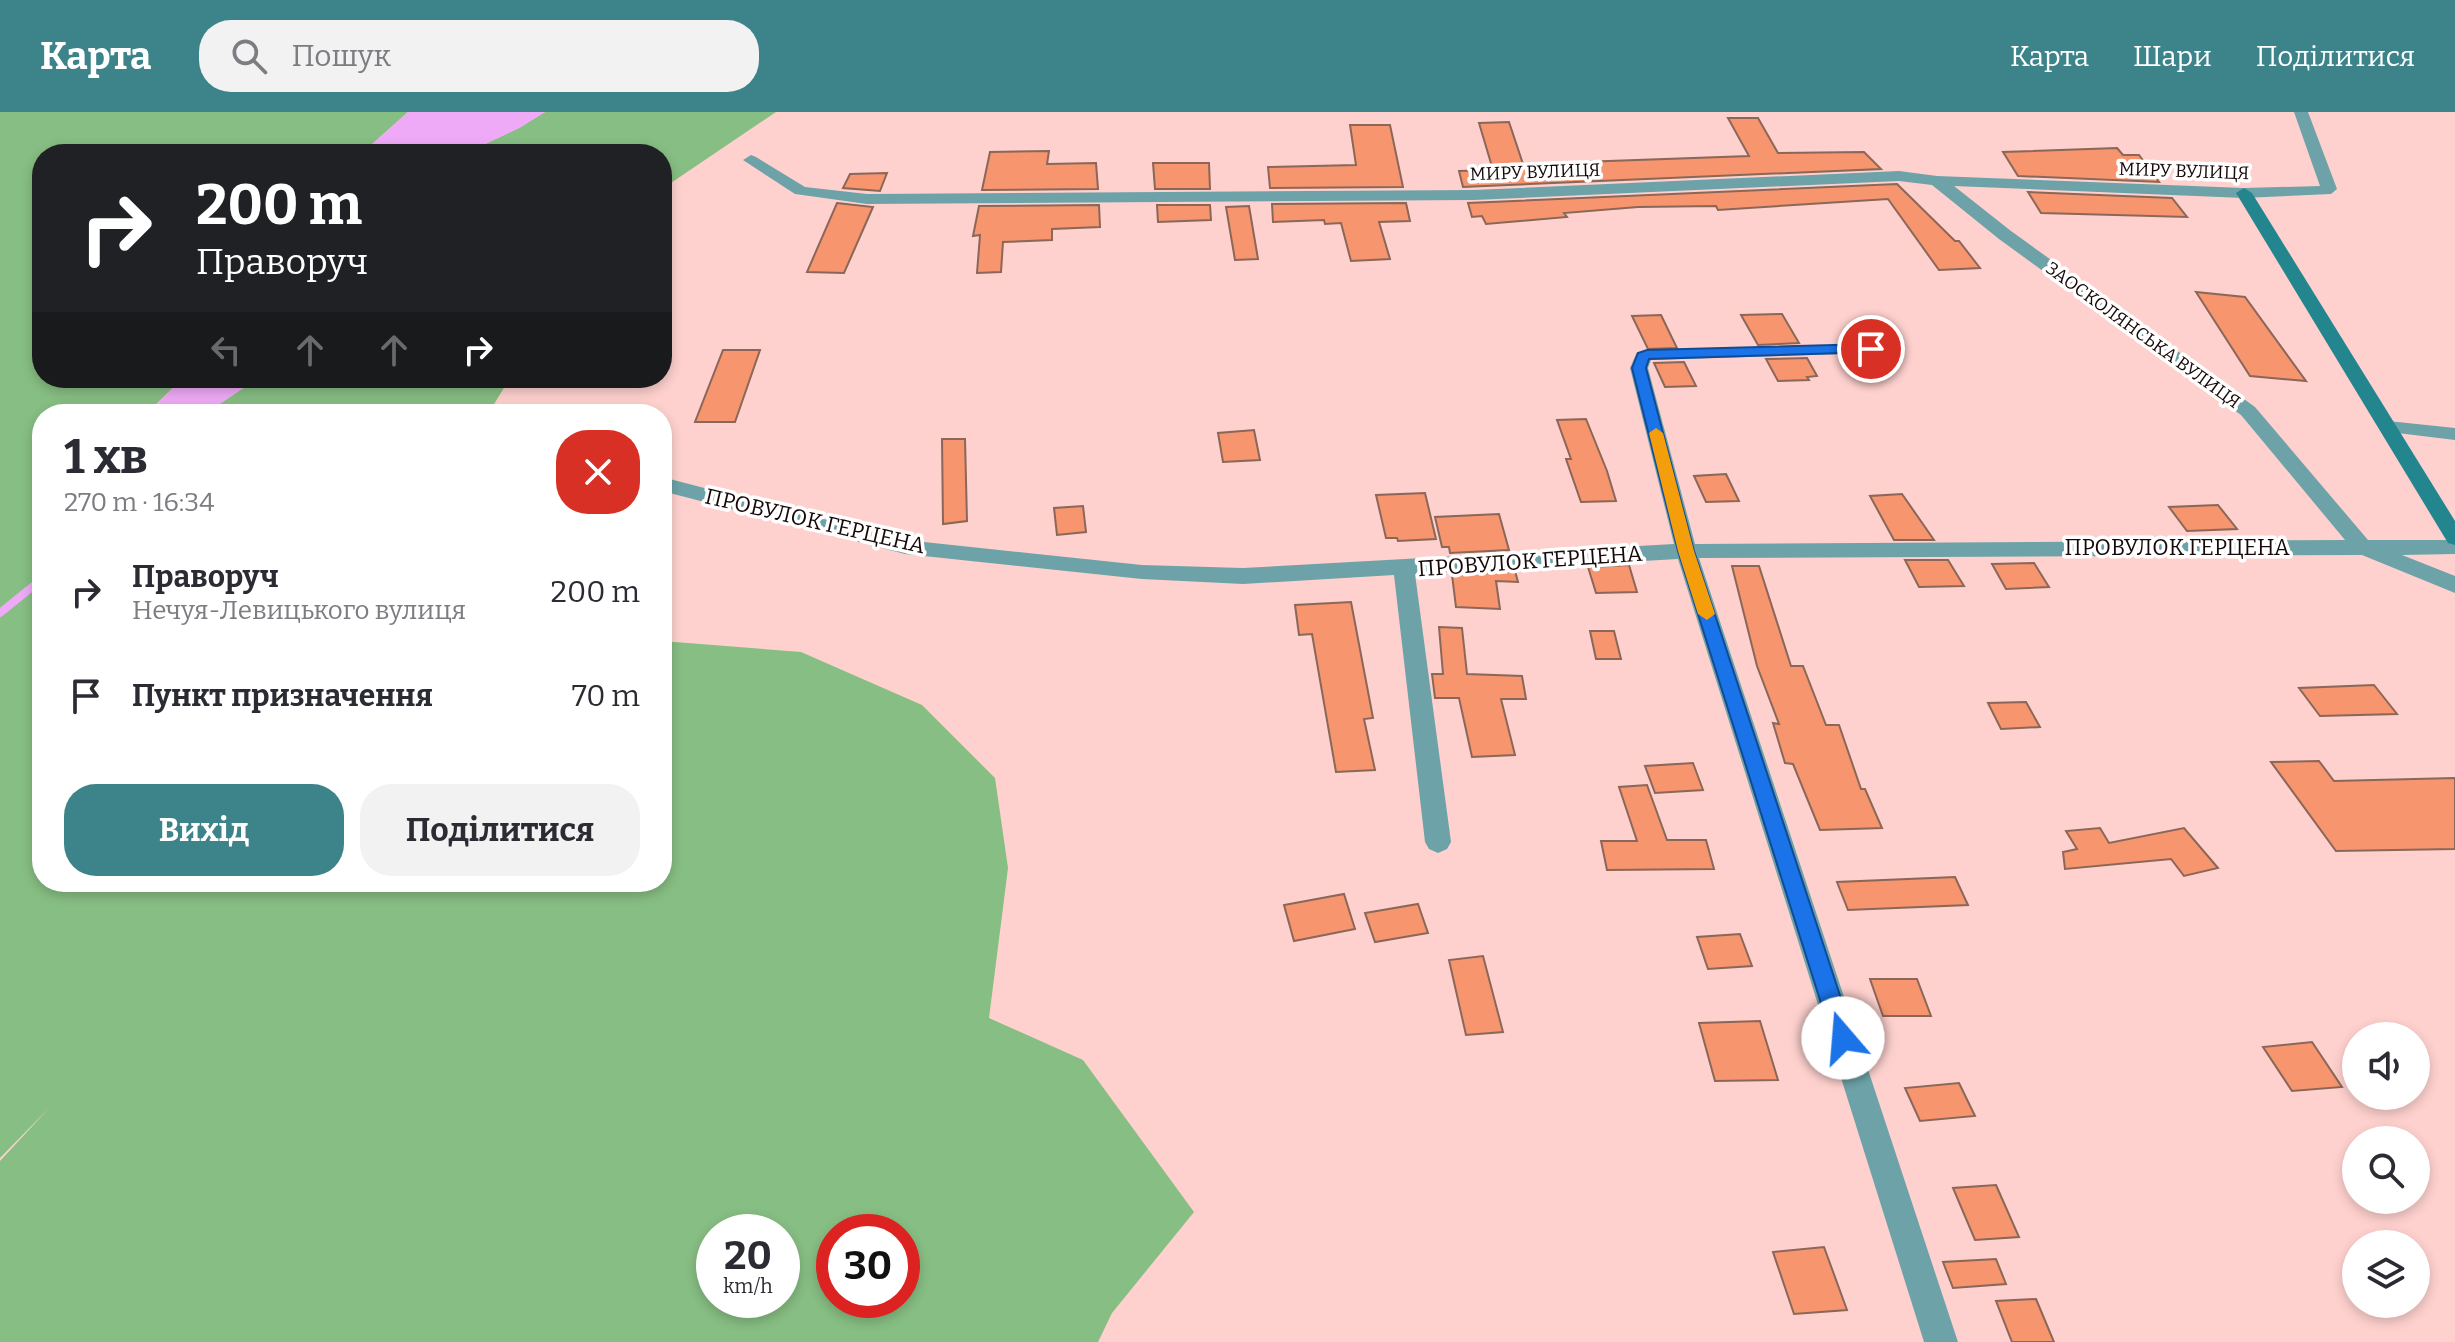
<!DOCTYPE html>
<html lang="uk">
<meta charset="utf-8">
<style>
body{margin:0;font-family:Bitter,serif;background:#f2f2f3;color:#2b2b33;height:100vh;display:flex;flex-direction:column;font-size:30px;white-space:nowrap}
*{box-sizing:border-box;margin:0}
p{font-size:26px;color:#7c7c81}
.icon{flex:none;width:44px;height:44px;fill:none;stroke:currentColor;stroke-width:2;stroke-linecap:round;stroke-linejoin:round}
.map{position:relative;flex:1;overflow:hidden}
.drawer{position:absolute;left:32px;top:292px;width:640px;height:488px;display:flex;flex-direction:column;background:#fff;border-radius:32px;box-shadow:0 4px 12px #0003}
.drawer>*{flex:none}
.hud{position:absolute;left:32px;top:32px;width:640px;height:244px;border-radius:32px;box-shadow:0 4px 12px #0003;background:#202124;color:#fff;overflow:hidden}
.tools{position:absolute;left:2342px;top:910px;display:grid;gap:16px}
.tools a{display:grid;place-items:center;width:88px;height:88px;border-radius:50%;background:#fff;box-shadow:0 4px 12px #0003;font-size:40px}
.speed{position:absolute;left:696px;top:1102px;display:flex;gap:16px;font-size:40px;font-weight:700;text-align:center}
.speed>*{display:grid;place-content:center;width:104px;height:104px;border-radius:50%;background:#fff;box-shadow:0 4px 12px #0003;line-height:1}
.speed small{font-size:20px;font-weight:400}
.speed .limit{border:12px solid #d22;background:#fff;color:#111}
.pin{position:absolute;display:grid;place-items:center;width:68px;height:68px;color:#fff;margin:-34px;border:4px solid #fff;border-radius:50%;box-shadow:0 2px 8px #0007}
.me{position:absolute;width:88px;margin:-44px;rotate:342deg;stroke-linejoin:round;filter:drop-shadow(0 0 6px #0008)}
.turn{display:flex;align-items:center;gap:28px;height:168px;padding:0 32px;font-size:36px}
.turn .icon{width:104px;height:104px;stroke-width:2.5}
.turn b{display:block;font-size:56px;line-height:68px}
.lanes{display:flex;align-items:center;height:76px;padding:0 32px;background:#0003;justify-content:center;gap:40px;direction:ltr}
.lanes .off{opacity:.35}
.round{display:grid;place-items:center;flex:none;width:84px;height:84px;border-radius:32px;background:#f2f2f3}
.overview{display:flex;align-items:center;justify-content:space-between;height:136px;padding:0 32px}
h1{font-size:48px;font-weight:700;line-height:60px}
.cta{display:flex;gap:16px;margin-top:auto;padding:16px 32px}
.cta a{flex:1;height:92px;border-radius:32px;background:#3c848a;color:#fff;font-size:32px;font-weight:700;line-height:92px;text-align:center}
.cta a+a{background:#f2f2f3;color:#2b2b33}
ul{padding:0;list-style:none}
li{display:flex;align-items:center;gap:24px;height:104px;padding:0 32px}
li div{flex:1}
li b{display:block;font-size:30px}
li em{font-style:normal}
header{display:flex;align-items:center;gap:48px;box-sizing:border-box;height:112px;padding:0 40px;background:#3c848a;color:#fff}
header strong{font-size:38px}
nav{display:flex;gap:44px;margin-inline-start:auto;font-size:28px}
.search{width:560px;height:72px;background:#f2f2f3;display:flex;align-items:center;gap:20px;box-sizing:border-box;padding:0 28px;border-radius:32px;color:#7c7c81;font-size:30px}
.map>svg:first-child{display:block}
.green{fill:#87be83;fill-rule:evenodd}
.water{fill:#efaaf7}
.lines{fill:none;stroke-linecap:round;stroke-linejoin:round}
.stream{stroke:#efaaf7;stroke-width:8}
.building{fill:#f6956e;stroke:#8a6758;stroke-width:2}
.street{fill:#6da3a8;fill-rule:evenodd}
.secondary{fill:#23868e;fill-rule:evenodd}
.route{fill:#1a73e8;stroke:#114b97;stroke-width:2}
.slow{fill:#f59e0b}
.labels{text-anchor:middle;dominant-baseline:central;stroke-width:7;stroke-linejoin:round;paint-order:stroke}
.far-street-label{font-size:18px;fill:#160808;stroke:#fff}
.street-label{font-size:22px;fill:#160808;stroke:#fff}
</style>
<header>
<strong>Карта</strong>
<div class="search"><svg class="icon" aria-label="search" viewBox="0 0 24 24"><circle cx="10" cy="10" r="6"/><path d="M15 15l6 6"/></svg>Пошук</div>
<nav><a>Карта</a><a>Шари</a><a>Поділитися</a></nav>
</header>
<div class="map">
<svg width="2455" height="1230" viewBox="0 0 2455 1230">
<rect width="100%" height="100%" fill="#fed1ce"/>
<path class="green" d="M 0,0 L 408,0 L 361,42 L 42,42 L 42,266 L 183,266 L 146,302 L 42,302 L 40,388 L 42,387 L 42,770 L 662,770 L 662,529 L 801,540 L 922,593 L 995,666 L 1008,756 L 989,906 L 1083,948 L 1194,1100 L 1112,1201 L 1098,1230 L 0,1230 L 0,1049 L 50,995 L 0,1046 ZM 714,1120 L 782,1120 L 782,1188 L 714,1188 ZM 834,1120 L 902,1120 L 902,1188 L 834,1188 Z
M 545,0 L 776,0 L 662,77 L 662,42 L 464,42 L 519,16 Z
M 258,266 L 510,266 L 488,302 L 205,302 Z"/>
<path class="water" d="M 408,0 L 545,0 L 519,16 L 464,42 L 361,42 Z
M 183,266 L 258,266 L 205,302 L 147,302 Z"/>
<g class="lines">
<path class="stream" d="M 0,501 L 42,467"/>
</g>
<path class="building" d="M 1728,6 L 1758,6 L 1778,41 L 1864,40 L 1881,57 L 1463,75 L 1459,59 L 1493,58 L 1479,11 L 1509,10 L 1523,52 L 1749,44 Z
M 1350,13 L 1390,13 L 1403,75 L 1270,76 L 1268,55 L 1356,53 Z
M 2117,36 L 2123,43 L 2139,43 L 2159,70 L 2018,64 L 2003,40 Z
M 1049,39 L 1047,52 L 1096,51 L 1098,77 L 982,78 L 990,40 Z
M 1153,51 L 1209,51 L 1210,77 L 1155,77 Z
M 887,61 L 880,79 L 843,76 L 850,62 Z
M 1897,72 L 1955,129 L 1959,129 L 1980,156 L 1939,158 L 1888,87 L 1718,98 L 1716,94 L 1638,95 L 1564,101 L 1567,105 L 1486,112 L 1482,104 L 1472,105 L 1468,91 Z
M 2028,80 L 2172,86 L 2187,105 L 2041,101 Z
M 837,91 L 873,95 L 844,161 L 807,160 Z
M 1406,91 L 1410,109 L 1379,110 L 1390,147 L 1351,149 L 1341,111 L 1325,112 L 1324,108 L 1273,110 L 1272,92 Z
M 1099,93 L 1100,115 L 1052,117 L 1052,128 L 1003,130 L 1001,160 L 977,161 L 980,123 L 973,124 L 979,94 Z
M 1157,93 L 1210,93 L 1211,108 L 1158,110 Z
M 1249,94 L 1258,147 L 1235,148 L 1226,95 Z
M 2196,180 L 2245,185 L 2306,269 L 2250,264 Z
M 1782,202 L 1799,231 L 1758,233 L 1741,203 Z
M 1661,203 L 1677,236 L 1648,237 L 1632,204 Z
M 723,238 L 760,238 L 735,310 L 695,310 Z
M 1807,246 L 1817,264 L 1807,265 L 1809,268 L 1778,269 L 1766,247 Z
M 1684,250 L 1696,274 L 1665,275 L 1654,251 Z
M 1586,307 L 1607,359 L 1616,389 L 1581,390 L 1566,347 L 1571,347 L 1557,308 Z
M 1254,318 L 1260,348 L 1223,350 L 1218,321 Z
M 942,327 L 965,327 L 967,409 L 943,412 Z
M 1726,362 L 1739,389 L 1706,390 L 1694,364 Z
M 1425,381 L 1436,427 L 1398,429 L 1397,426 L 1386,426 L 1376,383 Z
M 1902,382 L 1934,428 L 1894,428 L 1870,384 Z
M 2218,393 L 2237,417 L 2187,419 L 2169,395 Z
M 1083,394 L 1086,420 L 1057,423 L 1054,396 Z
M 1499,402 L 1509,438 L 1450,441 L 1449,435 L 1442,435 L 1435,405 Z
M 1905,448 L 1948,448 L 1964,474 L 1919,475 Z
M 2034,451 L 2049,475 L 2006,477 L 1992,452 Z
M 1629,453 L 1637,480 L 1596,481 L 1588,455 Z
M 1732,454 L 1759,454 L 1791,554 L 1803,554 L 1826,613 L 1839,613 L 1861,677 L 1865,677 L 1882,716 L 1820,718 L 1793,652 L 1785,651 L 1773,611 L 1779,612 L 1757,554 Z
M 1515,459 L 1518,470 L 1496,469 L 1500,497 L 1456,495 L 1452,463 Z
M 1351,490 L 1373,606 L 1364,607 L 1375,658 L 1336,660 L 1312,522 L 1299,523 L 1295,493 Z
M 1439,515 L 1462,516 L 1467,562 L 1522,564 L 1526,587 L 1501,587 L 1515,643 L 1472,645 L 1459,586 L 1435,586 L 1432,562 L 1443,562 Z
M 1590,519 L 1614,519 L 1621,547 L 1596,547 Z
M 2374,573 L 2397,602 L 2320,604 L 2299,576 Z
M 2026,590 L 2040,615 L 2001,617 L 1988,591 Z
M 2319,649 L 2334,669 L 2455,666 L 2455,737 L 2336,739 L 2271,650 Z
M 1693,651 L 1703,678 L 1655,681 L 1645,654 Z
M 1647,673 L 1667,728 L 1706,728 L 1714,757 L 1607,758 L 1601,729 L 1637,729 L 1619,675 Z
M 2100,716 L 2109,731 L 2184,716 L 2218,756 L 2184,764 L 2171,747 L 2065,757 L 2063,740 L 2077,737 L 2066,719 Z
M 1955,765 L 1968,793 L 1848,798 L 1837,770 Z
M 1344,782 L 1355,817 L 1294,829 L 1284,793 Z
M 1418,792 L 1428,821 L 1375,830 L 1365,801 Z
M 1740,822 L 1752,854 L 1708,857 L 1697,825 Z
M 1483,844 L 1503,920 L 1466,923 L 1449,848 Z
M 1870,867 L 1917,867 L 1931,904 L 1883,904 Z
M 1760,909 L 1778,968 L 1715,969 L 1699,911 Z
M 2312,930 L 2342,975 L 2292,979 L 2263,935 Z
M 1959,971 L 1975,1004 L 1920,1009 L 1905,976 Z
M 1996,1073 L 2019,1125 L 1975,1128 L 1953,1076 Z
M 1824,1135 L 1847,1198 L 1794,1202 L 1773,1140 Z
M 1996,1147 L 2006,1172 L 1953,1176 L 1943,1150 Z
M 2036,1187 L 2054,1230 L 2012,1230 L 1996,1189 Z"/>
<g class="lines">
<path class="street" d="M 2294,0 L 2308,0 L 2337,77 L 2331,82 L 2244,86 L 1954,74 L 2011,119 L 2255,295 L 2368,428 L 2455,428 L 2455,442 L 2402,443 L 2455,464 L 2455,481 L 2362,443 L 1699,446 L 1958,1230 L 1924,1230 L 1678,447 L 1415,462 L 1451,730 L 1447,737 L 1438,741 L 1429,737 L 1425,730 L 1394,463 L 1243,472 L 1142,467 L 905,442 L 662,379 L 662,365 L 905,428 L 1142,453 L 1243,456 L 1674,432 L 1630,256 L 1637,240 L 1871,232 L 1880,237 L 1877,241 L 1651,248 L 1648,256 L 1695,432 L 2345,428 L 2241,303 L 1999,127 L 1932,73 L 1899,69 L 1474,88 L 867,92 L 795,82 L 743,48 L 751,43 L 756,45 L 805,75 L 867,82 L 1474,78 L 1899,59 L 1937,64 L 2244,76 L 2320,74 Z
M 2388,309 L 2455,316 L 2455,328 L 2381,319 L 2378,315 Z"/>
<path class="secondary" d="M 2244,76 L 2252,81 L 2455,409 L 2455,433 L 2448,431 L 2236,81 Z"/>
</g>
<path class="route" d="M 1871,232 L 1875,234 L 1875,240 L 1649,247 L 1646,256 L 1694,439 L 1854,926 L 1851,933 L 1843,936 L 1835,933 L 1832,926 L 1678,439 L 1632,256 L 1638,241 L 1647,238 Z"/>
<path class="slow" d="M 1656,316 L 1663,321 L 1694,439 L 1715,502 L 1707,508 L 1698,502 L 1678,439 L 1649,321 Z"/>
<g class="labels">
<g class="far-street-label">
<text transform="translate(2184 59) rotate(2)">МИРУ ВУЛИЦЯ</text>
<text transform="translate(1535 60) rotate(-2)">МИРУ ВУЛИЦЯ</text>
<text transform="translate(2143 223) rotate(36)">ЗАОСКОЛЯНСЬКА ВУЛИЦЯ</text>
</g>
<g class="street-label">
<text transform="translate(815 409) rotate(13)">ПРОВУЛОК ГЕРЦЕНА</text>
<text x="2177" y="435">ПРОВУЛОК ГЕРЦЕНА</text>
<text transform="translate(1530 449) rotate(-4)">ПРОВУЛОК ГЕРЦЕНА</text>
</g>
</g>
</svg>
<div class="tools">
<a><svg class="icon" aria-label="sound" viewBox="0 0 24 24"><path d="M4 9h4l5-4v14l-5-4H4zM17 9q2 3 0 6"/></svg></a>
<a><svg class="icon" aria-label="search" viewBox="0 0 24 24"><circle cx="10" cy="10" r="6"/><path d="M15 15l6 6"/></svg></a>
<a><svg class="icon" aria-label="layers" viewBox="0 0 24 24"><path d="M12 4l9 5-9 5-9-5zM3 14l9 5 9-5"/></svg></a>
</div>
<div class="speed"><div>20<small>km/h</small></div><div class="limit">30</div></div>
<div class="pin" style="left:1871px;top:237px;background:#d93025"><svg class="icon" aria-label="arrive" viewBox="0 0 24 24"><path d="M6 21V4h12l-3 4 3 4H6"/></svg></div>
<svg class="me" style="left:1843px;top:926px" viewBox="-20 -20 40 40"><circle r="19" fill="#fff"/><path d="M0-13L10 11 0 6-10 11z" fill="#1a73e8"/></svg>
<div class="hud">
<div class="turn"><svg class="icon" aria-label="right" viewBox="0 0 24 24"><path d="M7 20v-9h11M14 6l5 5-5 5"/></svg><div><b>200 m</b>Праворуч</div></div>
<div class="lanes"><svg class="icon off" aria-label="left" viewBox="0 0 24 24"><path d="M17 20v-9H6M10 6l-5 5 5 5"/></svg><svg class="icon off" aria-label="ahead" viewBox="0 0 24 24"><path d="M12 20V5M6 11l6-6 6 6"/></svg><svg class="icon off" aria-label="ahead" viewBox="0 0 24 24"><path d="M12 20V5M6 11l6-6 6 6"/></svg><svg class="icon" aria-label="right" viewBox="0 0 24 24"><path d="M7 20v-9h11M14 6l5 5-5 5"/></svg></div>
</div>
<section class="drawer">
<div class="overview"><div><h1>1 хв</h1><p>270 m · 16:34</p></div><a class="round" style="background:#d93025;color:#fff"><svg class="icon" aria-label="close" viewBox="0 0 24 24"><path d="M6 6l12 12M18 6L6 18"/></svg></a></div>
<ul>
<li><svg class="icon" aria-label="right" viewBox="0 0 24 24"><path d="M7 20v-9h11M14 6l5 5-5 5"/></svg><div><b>Праворуч</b><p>Нечуя-Левицького вулиця</p></div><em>200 m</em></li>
<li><svg class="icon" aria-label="arrive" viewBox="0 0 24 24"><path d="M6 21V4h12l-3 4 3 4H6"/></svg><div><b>Пункт призначення</b></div><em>70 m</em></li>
</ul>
<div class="cta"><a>Вихід</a><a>Поділитися</a></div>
</section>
</div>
